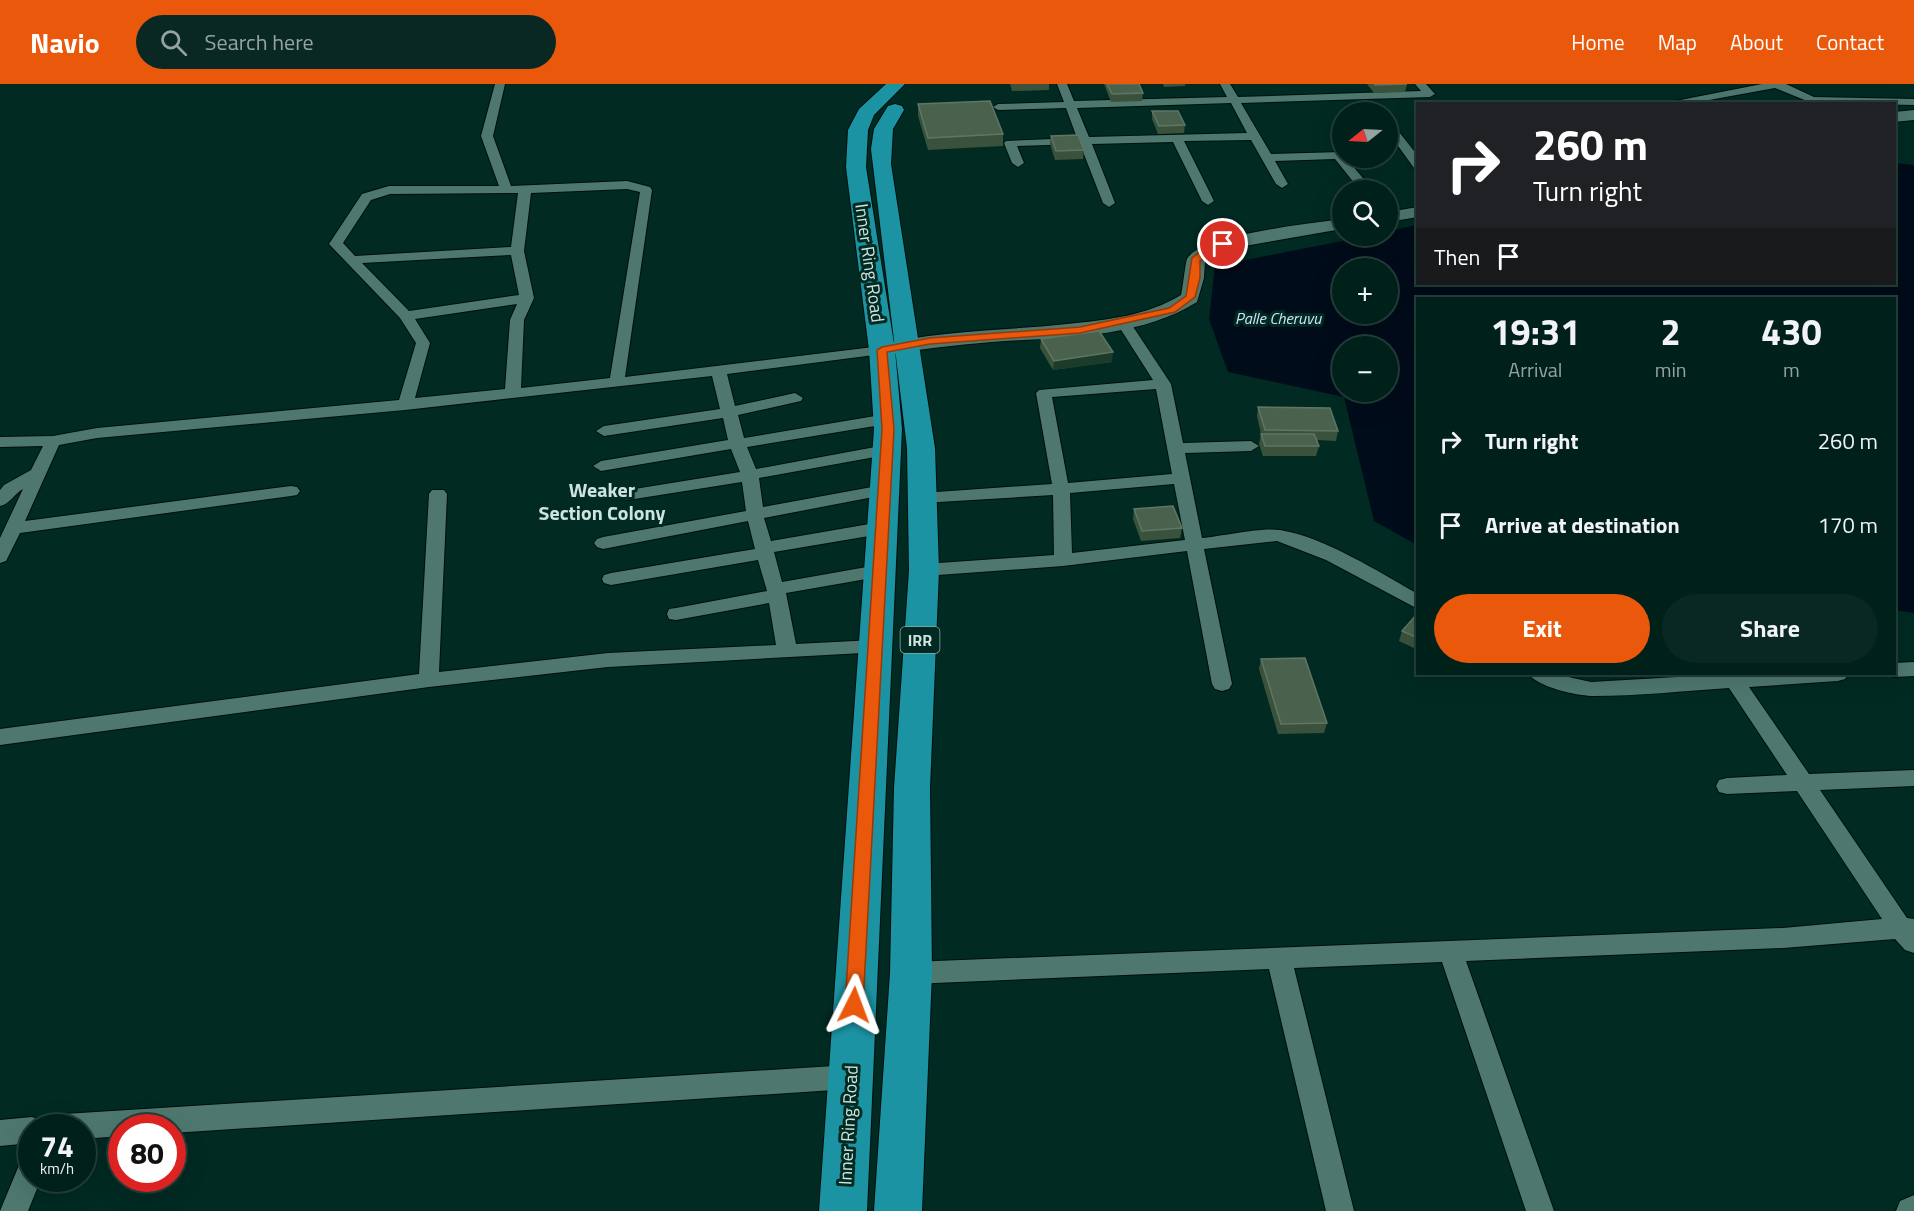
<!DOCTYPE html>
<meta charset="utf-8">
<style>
body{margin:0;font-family:"Titillium Web",sans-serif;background:#0a2823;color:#f1f3f6;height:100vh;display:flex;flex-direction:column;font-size:22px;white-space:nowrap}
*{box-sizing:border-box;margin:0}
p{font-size:20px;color:#95a3a2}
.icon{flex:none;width:33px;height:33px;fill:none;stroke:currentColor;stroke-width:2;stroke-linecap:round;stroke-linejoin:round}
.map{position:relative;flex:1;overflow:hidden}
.panel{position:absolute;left:1416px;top:213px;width:480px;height:378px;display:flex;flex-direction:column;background:#00201a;border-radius:0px;box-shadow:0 6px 24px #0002,0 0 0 2px #223e39}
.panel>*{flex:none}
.banner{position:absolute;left:1416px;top:18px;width:480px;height:183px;border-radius:0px;box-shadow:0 6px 24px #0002,0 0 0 2px #223e39;background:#202124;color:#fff;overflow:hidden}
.needle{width:39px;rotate:252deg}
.buttons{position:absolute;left:1332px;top:18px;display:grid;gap:12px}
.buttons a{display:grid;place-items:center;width:66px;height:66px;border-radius:50%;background:#00201a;box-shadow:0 6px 24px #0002,0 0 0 2px #223e39;font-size:30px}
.speed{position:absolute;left:18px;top:1030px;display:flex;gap:12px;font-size:30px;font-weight:700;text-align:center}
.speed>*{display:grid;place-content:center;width:78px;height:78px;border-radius:50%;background:#00201a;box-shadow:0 6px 24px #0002,0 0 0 2px #223e39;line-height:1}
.speed small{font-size:15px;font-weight:400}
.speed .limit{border:9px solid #d22;background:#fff;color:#111}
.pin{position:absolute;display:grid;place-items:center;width:51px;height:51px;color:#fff;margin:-26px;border:3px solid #fff;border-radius:50%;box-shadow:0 2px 6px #0007}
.me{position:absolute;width:66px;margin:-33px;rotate:3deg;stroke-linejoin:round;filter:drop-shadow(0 0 4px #0008)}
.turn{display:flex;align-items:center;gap:21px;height:126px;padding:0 18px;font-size:27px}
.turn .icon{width:78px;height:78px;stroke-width:2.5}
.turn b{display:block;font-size:42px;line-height:51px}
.then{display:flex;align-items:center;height:57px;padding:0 18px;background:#0003;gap:12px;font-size:22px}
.eta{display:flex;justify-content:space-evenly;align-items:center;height:102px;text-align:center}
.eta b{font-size:36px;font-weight:700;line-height:42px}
.cta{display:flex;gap:12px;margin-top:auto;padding:12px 18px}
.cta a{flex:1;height:69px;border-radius:36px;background:#ea580c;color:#fff;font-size:24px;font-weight:700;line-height:69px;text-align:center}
.cta a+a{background:#0a2823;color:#f1f3f6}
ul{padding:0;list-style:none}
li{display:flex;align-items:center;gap:18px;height:84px;padding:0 18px}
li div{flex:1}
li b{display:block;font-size:22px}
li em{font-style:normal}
header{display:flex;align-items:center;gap:36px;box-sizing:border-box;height:84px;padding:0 30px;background:#ea580c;color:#fff}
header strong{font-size:28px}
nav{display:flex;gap:33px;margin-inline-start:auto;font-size:21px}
.search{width:420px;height:54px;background:#0a2823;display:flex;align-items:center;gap:15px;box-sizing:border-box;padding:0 21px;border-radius:33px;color:#95a3a2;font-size:22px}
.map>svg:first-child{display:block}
.water{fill:#000c1a;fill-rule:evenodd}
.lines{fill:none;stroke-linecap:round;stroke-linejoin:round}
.street-casing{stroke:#00100c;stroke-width:2}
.secondary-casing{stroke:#00100c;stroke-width:2}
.highway-casing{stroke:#00100c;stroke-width:2}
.street{fill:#4e786e;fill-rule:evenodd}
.secondary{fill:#4e786e;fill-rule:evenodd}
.highway{fill:#1c93a3;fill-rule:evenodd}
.wall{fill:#3a523b}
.shaded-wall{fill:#1c3b2a}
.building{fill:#4a624d;stroke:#5f7664;stroke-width:1.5}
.route{fill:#ea580c;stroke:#983908;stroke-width:1.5}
.labels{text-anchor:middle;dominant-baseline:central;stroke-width:6;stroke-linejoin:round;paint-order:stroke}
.far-water-label{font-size:16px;font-style:italic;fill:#d0e5f6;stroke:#002a22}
.shield{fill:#002a22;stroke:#90aca6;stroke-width:1.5}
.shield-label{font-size:16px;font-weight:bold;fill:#cee4de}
.street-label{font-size:18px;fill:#cee4de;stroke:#002a22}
.neighbourhood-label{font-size:20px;font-weight:bold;fill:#cee4de;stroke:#002a22}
</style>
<header>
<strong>Navio</strong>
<div class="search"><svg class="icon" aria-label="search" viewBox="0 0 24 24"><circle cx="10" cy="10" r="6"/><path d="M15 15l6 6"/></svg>Search here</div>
<nav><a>Home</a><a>Map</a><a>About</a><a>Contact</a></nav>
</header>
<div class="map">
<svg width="1914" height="1127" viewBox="0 0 1914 1127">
<rect width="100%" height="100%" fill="#002a22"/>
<path class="water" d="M 1895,79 L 1914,81 L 1914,529 L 1895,526 L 1894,214 L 1418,214 L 1417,461 L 1374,437 L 1344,313 L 1228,288 L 1209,235 L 1215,182 L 1367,152 L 1388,152 L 1388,147 L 1417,141 L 1418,200 L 1894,200 ZM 1342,184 L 1388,184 L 1388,230 L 1342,230 ZM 1342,262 L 1388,262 L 1388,308 L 1342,308 Z"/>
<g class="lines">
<g class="street-casing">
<path id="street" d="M 495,0 L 505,0 L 493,52 L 511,102 L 627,97 L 650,103 L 652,106 L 625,293 L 882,262 L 889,266 L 882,270 L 727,290 L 735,322 L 795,309 L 803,314 L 801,317 L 738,331 L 744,354 L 887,330 L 895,335 L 887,340 L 747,363 L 756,385 L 886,361 L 894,366 L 886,371 L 759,394 L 763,423 L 883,401 L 889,402 L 892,406 L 889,410 L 764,434 L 771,457 L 881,438 L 887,440 L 890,444 L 887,448 L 881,450 L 774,468 L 782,498 L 878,481 L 884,483 L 887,487 L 884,491 L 878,493 L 786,509 L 796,560 L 874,556 L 881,558 L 884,563 L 881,568 L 608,583 L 429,603 L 0,661 L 0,645 L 419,590 L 429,410 L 432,406 L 444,406 L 447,410 L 439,588 L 608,569 L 776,561 L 769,519 L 676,536 L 669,535 L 667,530 L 669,525 L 676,524 L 767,507 L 758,476 L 611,501 L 604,499 L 602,495 L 604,491 L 611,489 L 755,465 L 748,437 L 603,465 L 597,463 L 594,459 L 597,455 L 603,453 L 746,427 L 742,398 L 628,416 L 622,415 L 619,411 L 622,407 L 628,406 L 740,388 L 731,365 L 601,387 L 593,382 L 601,377 L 728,356 L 723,334 L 604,352 L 596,347 L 604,342 L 720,325 L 712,292 L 405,326 L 97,354 L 59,361 L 25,437 L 291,402 L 297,403 L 300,407 L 297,411 L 291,412 L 20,449 L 6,477 L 0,479 L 0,454 L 23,405 C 14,410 10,420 0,422 L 0,406 L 4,401 L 31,386 L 43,362 L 0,363 L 0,353 L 53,352 L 97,344 L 399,316 L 416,259 L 400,234 L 329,160 L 362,110 L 389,102 L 499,102 L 481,52 ZM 627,105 L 640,108 L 610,294 L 521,304 L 524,236 L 534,214 L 524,167 L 531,109 ZM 518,109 L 511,163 L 355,172 L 343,159 L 371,116 L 390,110 ZM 511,171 L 519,211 L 409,227 L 362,179 ZM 517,220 L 510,236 L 505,305 L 415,314 L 430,259 L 415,235 Z
M 1057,0 L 1067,0 L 1074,17 L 1227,13 L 1220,0 L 1230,0 L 1238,13 L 1421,7 L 1415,0 L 1426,0 L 1435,10 L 1430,13 L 1241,19 L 1271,70 L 1342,68 L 1342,74 L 1346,74 L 1367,99 L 1367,105 L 1359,105 L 1335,75 L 1275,77 L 1288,100 L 1282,104 L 1276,100 L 1251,56 L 1184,57 L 1214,117 L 1208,121 L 1202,117 L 1173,58 L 1092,60 L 1115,119 L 1109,123 L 1103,119 L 1080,60 L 1017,62 L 1024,79 L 1018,83 L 1012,79 L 1004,59 L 1006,57 L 1077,54 L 1066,24 L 998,26 L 993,23 L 998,20 L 1064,18 ZM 1231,19 L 1247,49 L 1089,53 L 1077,24 Z
M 1762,0 L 1786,0 L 1814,13 L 1914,15 L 1914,21 L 1812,19 L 1775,4 L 1687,20 L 1660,20 Z
M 1388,38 L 1392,39 L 1418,72 L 1418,84 L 1414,84 L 1388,48 Z
M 1123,234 L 1128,235 L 1171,300 L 1183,359 L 1251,357 L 1259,362 L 1251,367 L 1185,369 L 1202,454 C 1222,452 1262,443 1280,446 C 1324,453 1379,488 1418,510 L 1418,525 L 1326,476 L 1277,457 L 1204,465 L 1232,600 L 1229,605 L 1222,607 L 1215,605 L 1212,600 L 1187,467 L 1063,482 L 924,492 L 918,490 L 915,486 L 918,482 L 924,480 L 1054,471 L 1053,411 L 922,419 L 916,418 L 913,414 L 916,410 L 922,409 L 1052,400 L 1036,309 L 1039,306 L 1153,296 L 1116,238 ZM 1156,305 L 1172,390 L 1068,399 L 1052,313 ZM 1174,400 L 1185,456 L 1072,469 L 1070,409 Z
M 1914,578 L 1914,592 L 1894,593 L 1886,590 L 1894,590 L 1894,579 Z
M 1529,590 L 1555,590 L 1591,598 L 1729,590 L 1848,590 L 1845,595 L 1838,597 L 1749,603 L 1809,690 L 1914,686 L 1914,702 L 1820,706 L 1907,834 L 1914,835 L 1914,869 L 1905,866 L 1895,855 L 1783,864 L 1466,877 L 1554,1127 L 1526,1127 L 1442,878 L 1294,884 L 1354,1127 L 1326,1127 L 1269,885 L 911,900 L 902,897 L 899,889 L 902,881 L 911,878 L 1783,844 L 1882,835 L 1797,707 L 1727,710 L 1719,708 L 1716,702 L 1719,696 L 1727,694 L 1787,691 L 1729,604 C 1684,607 1638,612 1593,612 C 1578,612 1537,603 1529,590 Z
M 850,981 L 859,984 L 863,993 L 859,1002 L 850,1005 L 172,1049 L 172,1044 L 122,1044 L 122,1052 L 82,1055 L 82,1044 L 32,1044 L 32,1059 L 0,1062 L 0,1036 L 32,1033 L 38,1035 L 48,1031 Z
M 32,1071 L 32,1095 L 41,1095 L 28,1127 L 0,1127 L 22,1074 Z
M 1914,1111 L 1914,1127 L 1896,1127 L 1900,1117 Z"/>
</g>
<g class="secondary-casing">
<path id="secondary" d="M 1914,26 L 1914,36 L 1894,38 L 1894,28 Z
M 1418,123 L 1418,133 L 1388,138 L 1388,128 Z
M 1342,135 L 1342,145 L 1227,165 L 1205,178 L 1204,194 L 1197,218 C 1138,255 1059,253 992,258 C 955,261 919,265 883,272 L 876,270 L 873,266 L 876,262 C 938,246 1003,247 1067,240 C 1106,236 1147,232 1181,211 C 1183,202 1185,181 1187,175 C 1199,151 1314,139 1342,135 Z"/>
</g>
<g class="highway-casing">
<path id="highway" d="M 886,0 L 905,0 L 874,31 L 868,46 L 866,83 L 895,266 L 902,345 L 867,1127 L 819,1127 L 874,345 L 869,266 L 846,83 L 848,46 L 859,25 Z
M 895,20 L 902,22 L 904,26 L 893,45 L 891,80 L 935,364 L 939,486 L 930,704 L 932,889 L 922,1127 L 874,1127 L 890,889 L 894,704 L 909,486 L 907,364 L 871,65 L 874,45 L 888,22 Z"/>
</g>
<use href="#street" class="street"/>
<use href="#secondary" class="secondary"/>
<use href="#highway" class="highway"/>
</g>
<path class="wall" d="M 1010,0 L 1049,0 L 1049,6 L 1012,7 Z
M 1104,0 L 1139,0 L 1143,9 L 1142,17 L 1111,18 Z
M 1163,0 L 1185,0 L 1185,2 L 1164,3 Z
M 1367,0 L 1407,0 L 1405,8 L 1374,9 Z
M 918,20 L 1003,50 L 1003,62 L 928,66 L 918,32 Z
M 1152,27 L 1185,41 L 1184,49 L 1158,50 L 1152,35 Z
M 1388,35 L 1392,41 L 1391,47 L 1395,52 L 1394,56 L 1388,56 Z
M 1051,52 L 1084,66 L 1083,75 L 1055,76 L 1050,60 Z
M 1041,255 L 1112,278 L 1053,286 L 1040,264 Z
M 1258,323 L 1338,347 L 1336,357 L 1317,356 L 1319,362 L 1316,372 L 1263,372 L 1259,360 L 1261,350 L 1257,332 Z
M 1134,425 L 1182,444 L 1180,454 L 1141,457 L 1133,435 Z
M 1418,529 L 1418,566 L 1399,557 L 1402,547 Z
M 1261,575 L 1327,639 L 1324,649 L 1278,650 L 1259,585 Z"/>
<path class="shaded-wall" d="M 1113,268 L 1112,278 L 1053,286 L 1054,277 Z"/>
<path class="building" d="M 1107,0 L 1139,0 L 1143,9 L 1112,10 Z
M 1375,0 L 1407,0 L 1375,1 Z
M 990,17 L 1003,50 L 928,54 L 918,20 Z
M 1152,27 L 1178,27 L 1185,41 L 1159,42 Z
M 1388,35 L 1392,41 L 1388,41 Z
M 1388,47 L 1391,47 L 1395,52 L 1388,52 Z
M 1078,51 L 1084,66 L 1056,67 L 1051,52 Z
M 1099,247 L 1113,268 L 1054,277 L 1041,255 Z
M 1258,323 L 1330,324 L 1338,347 L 1265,346 Z
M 1261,350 L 1314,350 L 1319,362 L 1265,362 Z
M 1173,422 L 1182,444 L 1142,447 L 1134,425 Z
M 1418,529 L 1418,554 L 1402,547 Z
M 1305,574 L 1327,639 L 1281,640 L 1261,575 Z"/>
<path class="route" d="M 1223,157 L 1228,160 L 1227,162 L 1212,168 L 1200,177 L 1200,194 L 1195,213 L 1175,228 L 1080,249 L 930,260 L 887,268 L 894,345 L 863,921 L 860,927 L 854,929 L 848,927 L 845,921 L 882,345 L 877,266 L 882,263 L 930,254 L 1080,243 L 1169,224 L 1186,212 L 1192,174 L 1205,164 Z"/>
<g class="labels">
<g class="far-water-label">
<text x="1278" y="234">Palle Cheruvu</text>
</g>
<rect class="shield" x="900.5" y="543" width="39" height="26" rx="4.5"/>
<g class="shield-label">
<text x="920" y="556">IRR</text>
</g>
<g class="street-label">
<text transform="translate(870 179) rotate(82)">Inner Ring Road</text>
<text transform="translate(848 1041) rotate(-87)">Inner Ring Road</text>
</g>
<g class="neighbourhood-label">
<text x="602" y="405">Weaker<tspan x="602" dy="23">Section Colony</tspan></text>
</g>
</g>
</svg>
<div class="buttons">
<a><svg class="needle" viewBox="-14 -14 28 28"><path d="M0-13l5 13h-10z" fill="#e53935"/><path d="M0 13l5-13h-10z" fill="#95a3a2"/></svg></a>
<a><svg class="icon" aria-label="search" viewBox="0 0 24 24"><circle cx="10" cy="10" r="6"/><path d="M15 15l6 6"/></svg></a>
<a>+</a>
<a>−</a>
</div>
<div class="speed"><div>74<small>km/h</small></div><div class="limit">80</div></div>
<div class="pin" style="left:1223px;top:160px;background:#d93025"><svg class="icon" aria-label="arrive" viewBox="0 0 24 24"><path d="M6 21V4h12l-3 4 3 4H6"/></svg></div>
<svg class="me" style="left:854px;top:921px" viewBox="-20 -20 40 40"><path d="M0-17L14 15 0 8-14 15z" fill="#ea580c" stroke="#fff" stroke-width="4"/></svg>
<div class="banner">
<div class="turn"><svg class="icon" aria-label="right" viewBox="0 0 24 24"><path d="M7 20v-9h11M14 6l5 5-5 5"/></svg><div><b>260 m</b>Turn right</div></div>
<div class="then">Then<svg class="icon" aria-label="arrive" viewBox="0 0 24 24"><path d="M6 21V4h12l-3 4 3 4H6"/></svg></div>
</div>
<section class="panel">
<div class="eta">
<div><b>19:31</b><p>Arrival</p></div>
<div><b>2</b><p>min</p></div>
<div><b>430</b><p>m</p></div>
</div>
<ul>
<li><svg class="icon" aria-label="right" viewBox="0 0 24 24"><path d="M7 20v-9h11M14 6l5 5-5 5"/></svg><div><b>Turn right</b></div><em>260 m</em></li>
<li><svg class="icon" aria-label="arrive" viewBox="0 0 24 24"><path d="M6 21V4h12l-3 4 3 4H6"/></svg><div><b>Arrive at destination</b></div><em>170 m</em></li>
</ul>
<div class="cta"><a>Exit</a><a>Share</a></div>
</section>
</div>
